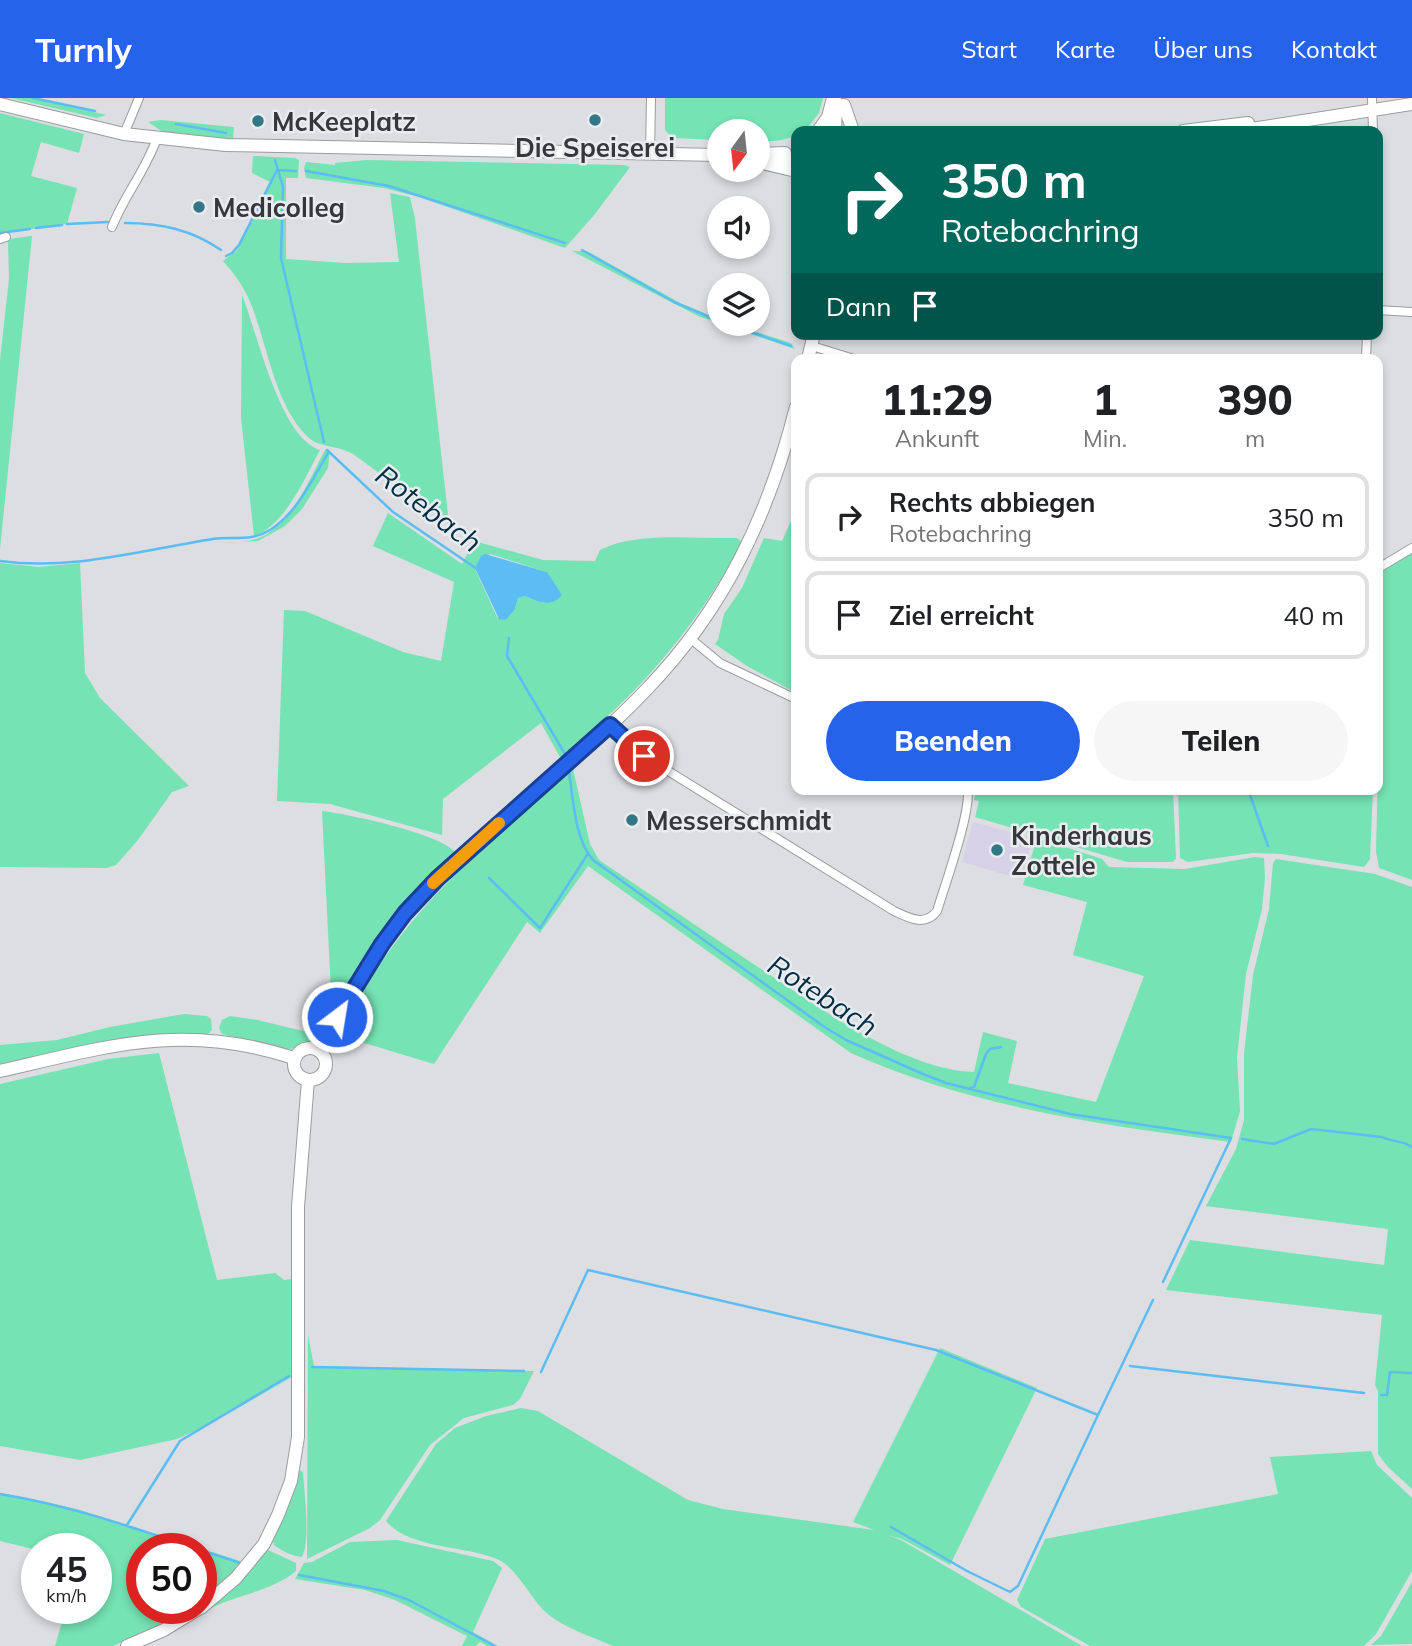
<!DOCTYPE html>
<html lang="de">
<meta charset="utf-8">
<style>
body{margin:0;font-family:Mulish,sans-serif;background:#f6f6f6;color:#202124;height:100vh;display:flex;flex-direction:column;font-size:26px;white-space:nowrap}
*{box-sizing:border-box;margin:0}
p{font-size:23px;color:#757577}
.icon{flex:none;width:38px;height:38px;fill:none;stroke:currentColor;stroke-width:2;stroke-linecap:round;stroke-linejoin:round}
.map{position:relative;flex:1;overflow:hidden}
.panel{position:absolute;left:791px;top:256px;width:592px;height:441px;display:flex;flex-direction:column;background:#fff;border-radius:14px;box-shadow:0 4px 10px #0003}
.panel>*{flex:none}
.top-card{position:absolute;left:791px;top:28px;width:592px;height:214px;border-radius:14px;box-shadow:0 4px 10px #0003;background:#00695c;color:#fff;overflow:hidden}
.needle{width:46px;rotate:195deg}
.controls{position:absolute;left:707px;top:21px;display:grid;gap:14px}
.controls a{display:grid;place-items:center;width:63px;height:63px;border-radius:50%;background:#fff;box-shadow:0 4px 10px #0003;font-size:35px}
.speed{position:absolute;left:21px;top:1435px;display:flex;gap:14px;font-size:35px;font-weight:700;text-align:center}
.speed>*{display:grid;place-content:center;width:91px;height:91px;border-radius:50%;background:#fff;box-shadow:0 4px 10px #0003;line-height:1}
.speed small{font-size:18px;font-weight:400}
.speed .limit{border:10px solid #d22;background:#fff;color:#111}
.pin{position:absolute;display:grid;place-items:center;width:60px;height:60px;color:#fff;margin:-30px;border:4px solid #fff;border-radius:50%;box-shadow:0 2px 7px #0007}
.me{position:absolute;width:77px;margin:-38px;rotate:31deg;stroke-linejoin:round;filter:drop-shadow(0 0 5px #0008)}
.turn{display:flex;align-items:center;gap:24px;height:147px;padding:0 35px;font-size:32px}
.turn .icon{width:91px;height:91px;stroke-width:2.5}
.turn b{display:block;font-size:49px;line-height:60px}
.then{display:flex;align-items:center;height:66px;padding:0 35px;background:#0003;gap:14px;font-size:26px}
.eta{display:flex;justify-content:space-evenly;align-items:center;height:119px;text-align:center}
.eta b{font-size:42px;font-weight:800;line-height:49px}
.button{display:flex;gap:14px;margin-top:auto;padding:14px 35px}
.button a{flex:1;height:80px;border-radius:42px;background:#2563eb;color:#fff;font-size:28px;font-weight:800;line-height:80px;text-align:center}
.button a+a{background:#f6f6f6;color:#202124}
ul{padding:0;list-style:none}
li{display:flex;align-items:center;gap:21px;height:88px;margin:0 14px 10px;padding:0 21px;border:4px solid #e0e0e0;border-radius:14px}
li div{flex:1}
li b{display:block;font-size:26px}
li em{font-style:normal}
header{display:flex;align-items:center;gap:42px;box-sizing:border-box;height:98px;padding:0 35px;background:#2563eb;color:#fff}
header strong{font-size:33px}
nav{display:flex;gap:38px;margin-inline-start:auto;font-size:24px}
.map>svg:first-child{display:block}
.education{fill:#d6d1e7}
.green{fill:#75e3b4;fill-rule:evenodd}
.water{fill:#5cbdf5}
.lines{fill:none;stroke-linecap:round;stroke-linejoin:round}
.stream{stroke:#5cbdf5;stroke-width:2.5}
.street-casing{stroke:#9a9c9e;stroke-width:10}
.secondary-casing{stroke:#9a9c9e;stroke-width:14}
.street{stroke:#fff;stroke-width:8}
.secondary{stroke:#fff;stroke-width:12}
.route-casing{stroke:#184099;stroke-width:18}
.route{stroke:#2563eb;stroke-width:12}
.slow{stroke:#f59e0b;stroke-width:12}
.poi-dot{fill:#337786;stroke:#e9ecee;stroke-width:2.5}
.labels{text-anchor:middle;dominant-baseline:central;stroke-width:5;stroke-linejoin:round;paint-order:stroke}
.poi-label{font-size:26px;font-weight:bold;fill:#363738;stroke:#e9ecee;text-anchor:start}
.water-label{font-size:28px;font-style:italic;fill:#022e45;stroke:#e9ecee}
</style>
<header>
<strong>Turnly</strong>
<nav><a>Start</a><a>Karte</a><a>Über uns</a><a>Kontakt</a></nav>
</header>
<div class="map">
<svg width="1412" height="1548" viewBox="0 0 1412 1548">
<rect width="100%" height="100%" fill="#dcdee1"/>
<path class="education" d="M 973,724 L 1033,740 L 1021,781 L 962,764 Z"/>
<path class="green" d="M 11,0 L 39,0 L 106,17 L 97,20 Z
M 665,0 L 823,0 L 819,15 L 805,33 L 796,33 L 796,37 C 784,43 771,44 758,43 L 758,33 L 719,33 L 719,42 L 672,40 L 665,32 Z
M 0,15 L 84,36 L 79,55 L 41,44 L 31,78 L 77,90 L 67,126 L 0,135 Z
M 160,22 L 234,29 L 233,41 L 163,34 L 148,24 Z
M 253,58 L 295,60 L 299,62 L 298,80 L 286,80 L 286,161 L 346,165 L 399,164 L 390,95 L 410,99 L 415,121 L 449,426 L 353,356 C 338,347 319,350 308,339 C 273,306 267,241 248,199 C 241,185 233,174 223,163 L 237,152 L 256,116 L 254,114 L 270,84 L 252,75 Z
M 367,62 L 625,67 L 630,69 L 595,116 L 565,150 L 419,99 L 384,90 L 306,80 L 304,70 L 306,64 L 335,67 L 335,65 Z
M 32,138 L 0,451 L 0,262 L 9,181 L 8,141 Z
M 572,153 L 587,153 L 682,206 L 719,221 L 719,226 L 732,226 L 791,245 L 795,251 L 698,218 Z
M 242,197 C 257,234 280,340 320,352 C 306,378 284,429 254,438 L 241,320 Z
M 325,352 L 330,352 L 328,370 L 302,411 L 285,428 L 258,443 L 214,445 C 230,444 252,446 267,436 C 295,418 310,380 325,352 Z
M 796,412 L 796,595 L 747,568 L 715,546 L 718,542 L 724,516 L 742,490 L 764,440 L 782,443 Z
M 388,415 L 462,466 L 474,443 L 543,462 L 595,463 L 600,452 C 636,433 697,441 737,440 L 742,444 C 718,490 688,532 654,571 C 626,603 592,632 561,661 L 541,625 L 443,701 L 442,737 L 330,706 L 277,703 L 284,512 L 305,513 L 403,554 L 441,563 L 454,484 L 373,448 ZM 490,456 L 547,474 L 544,505 L 525,498 L 518,500 L 515,511 L 506,522 L 497,519 L 475,471 Z
M 1412,454 L 1412,782 L 1379,770 L 1376,753 L 1381,560 L 1377,476 Z
M 0,465 L 39,469 L 80,465 L 85,575 L 100,600 L 189,688 L 172,694 L 138,742 L 116,767 L 106,770 L 0,769 Z
M 573,671 L 590,746 L 599,762 C 654,799 708,836 764,873 C 820,910 905,972 974,974 L 983,934 L 1017,943 L 1008,985 L 1096,1004 L 1144,878 L 1073,857 L 1087,804 L 1023,787 L 1037,740 L 1102,761 L 1109,769 L 1185,771 L 1255,759 L 1264,760 L 1265,780 L 1262,811 L 1246,876 L 1237,959 L 1240,1013 L 1231,1044 C 1102,1027 971,1009 851,955 L 588,768 L 540,835 L 527,824 L 434,966 L 341,938 C 353,915 364,890 379,868 C 429,793 504,729 573,671 Z
M 977,691 L 1173,691 L 1176,761 L 1172,764 L 1127,764 L 975,719 L 979,703 L 974,702 Z
M 1178,691 L 1373,691 L 1370,761 L 1364,769 L 1281,756 L 1253,755 L 1188,764 L 1180,760 Z
M 322,713 C 348,716 441,736 455,754 L 400,815 L 332,914 Z
M 1276,761 L 1375,776 L 1412,789 L 1412,1391 L 1388,1369 L 1378,1356 L 1378,1293 L 1375,1287 L 1382,1217 L 1166,1192 L 1190,1142 L 1384,1167 L 1388,1131 L 1206,1108 L 1236,1051 L 1244,1022 L 1244,956 L 1253,877 L 1269,811 L 1273,765 Z
M 184,916 L 207,918 L 211,921 L 212,932 L 207,937 L 168,935 L 113,942 L 0,966 L 0,947 L 57,942 L 110,929 Z
M 230,918 L 257,922 L 316,936 C 313,940 309,946 304,948 C 286,957 242,941 222,936 L 219,930 L 222,922 Z
M 159,955 L 217,1182 L 275,1175 L 284,1182 L 292,1181 L 292,1279 L 208,1327 L 177,1341 L 80,1362 L 0,1348 L 0,986 L 108,961 Z
M 308,1237 L 314,1268 L 534,1273 L 520,1301 L 513,1307 L 464,1320 L 430,1347 L 380,1422 L 370,1430 L 307,1461 Z
M 940,1250 L 1037,1290 L 950,1467 L 902,1441 L 888,1437 L 901,1442 L 1082,1548 L 613,1548 C 593,1539 567,1531 549,1517 C 531,1503 518,1470 497,1461 C 464,1447 409,1451 386,1423 L 436,1346 L 455,1330 L 486,1318 L 521,1310 L 538,1313 L 688,1402 L 723,1411 L 874,1432 L 853,1424 Z
M 1371,1353 L 1377,1367 L 1412,1400 L 1412,1473 L 1376,1536 L 1364,1548 L 1090,1548 L 1021,1509 L 1017,1502 L 1045,1441 L 1278,1396 L 1270,1359 Z
M 297,1371 L 303,1374 C 304,1394 311,1442 302,1459 C 292,1458 282,1453 274,1447 L 272,1441 Z
M 0,1395 L 77,1411 L 240,1463 L 233,1474 L 201,1501 L 201,1451 L 142,1451 L 142,1510 L 190,1510 L 183,1516 L 113,1548 L 55,1548 L 66,1510 L 96,1510 L 96,1451 L 37,1452 L 0,1443 Z
M 397,1442 L 493,1463 L 502,1470 L 473,1534 L 498,1548 L 487,1548 L 480,1544 L 476,1548 L 462,1548 L 467,1538 L 395,1502 L 365,1492 L 295,1481 L 304,1465 L 312,1464 L 350,1444 Z
M 268,1452 L 296,1465 L 296,1473 C 272,1493 239,1496 211,1510 L 263,1453 Z
M 1412,1484 L 1412,1546 L 1371,1547 L 1381,1538 Z"/>
<path class="water" d="M 485,456 L 547,474 L 562,497 C 551,510 539,504 525,498 L 518,500 L 515,511 L 506,522 L 499,521 L 475,470 L 481,458 Z"/>
<g class="lines">
<path class="stream" d="M 33,0 L 95,13
M 176,26 L 226,35
M 275,62 L 283,89 L 281,160 L 324,344
M 277,72 L 296,73
M 306,73 L 389,88 L 565,145
M 125,125 C 161,125 192,132 221,152
M 67,126 L 108,124
M 36,130 L 62,127
M 0,135 L 30,131
M 582,152 L 674,204 L 719,223
M 226,158 L 232,155 L 239,147 L 277,72
M 728,226 L 791,248
M 327,352 L 393,414 L 477,471
M 0,463 C 72,473 142,452 213,441 C 233,438 251,444 270,432 C 297,415 312,382 328,355
M 509,540 L 507,558 L 565,656
M 569,674 C 573,700 575,743 593,762 L 823,928 L 846,942 L 923,976 L 946,985 L 1070,1016 L 1231,1040 L 1163,1184
M 1248,691 L 1268,748
M 489,780 L 540,830 L 587,757
M 970,990 L 974,989 L 986,956 L 990,951 L 1001,949
M 1242,1041 L 1274,1046 L 1311,1031 L 1382,1039 C 1392,1044 1402,1042 1412,1049
M 1130,1268 L 1364,1295
M 312,1269 L 524,1273
M 541,1274 L 588,1172 L 936,1252 L 1098,1317 L 1153,1202
M 1381,1297 L 1387,1297 L 1390,1274 L 1412,1275
M 0,1396 C 68,1407 132,1429 197,1451
M 127,1427 L 180,1343 L 289,1278
M 891,1429 L 967,1473 L 1010,1494 L 1018,1488 L 1098,1317
M 201,1452 L 240,1465
M 299,1477 L 384,1493 L 409,1502 L 495,1548"/>
<g class="street-casing">
<path id="street" d="M 1372,0 L 1373,33
M 124,36 L 139,0
M 650,57 L 651,0
M 112,129 C 124,98 146,72 157,40
M 0,141 L 6,139
M 1377,212 L 1412,214
M 812,248 L 854,261
M 1366,261 L 1367,236
M 1377,471 L 1412,450
M 691,541 L 720,565 L 796,601
M 610,627 L 644,658 L 894,813 C 909,820 925,829 937,813 C 944,790 973,709 967,691"/>
</g>
<g class="secondary-casing">
<path id="secondary" d="M 0,6 L 124,36 L 226,47 L 719,57
M 844,7 L 853,33
M 818,33 L 828,19 L 833,0
M 835,33 L 836,4
M 1183,33 L 1248,25
M 1238,33 L 1412,6
M 758,56 L 785,55
M 776,61 L 796,63
M 758,64 L 796,73
M 808,261 L 814,236
M294 966a16 16 0 1 1 32 0a16 16 0 1 1-32 0Z
M 318,952 C 345,906 370,854 406,814 C 478,732 572,670 647,591 C 725,510 769,416 796,309
M 0,973 C 109,948 184,924 294,960
M 201,1510 L 236,1480 L 264,1446 L 278,1417 L 291,1383 L 298,1339 L 298,1109 L 308,982
M 127,1548 L 164,1532 L 200,1510"/>
</g>
<use href="#street" class="street"/>
<use href="#secondary" class="secondary"/>
</g>
<g class="lines">
<g class="route-casing">
<path id="route" d="M 337,919 L 382,846 L 405,815 L 438,780 L 610,627 L 644,658"/>
</g>
<use href="#route" class="route"/>
<path class="slow" d="M 433,785 L 499,725"/>
</g>
<g class="poi-dot">
<circle cx="595" cy="22" r="7"/>
<circle cx="258" cy="23" r="7"/>
<circle cx="199" cy="109" r="7"/>
<circle cx="632" cy="722" r="7"/>
<circle cx="997" cy="752" r="7"/>
</g>
<g class="labels">
<g class="poi-label">
<text x="272" y="23">McKeeplatz</text>
<text x="595" y="49" text-anchor="middle">Die Speiserei</text>
<text x="213" y="109">Medicolleg</text>
<text x="646" y="722">Messerschmidt</text>
<text x="1011" y="737">Kinderhaus<tspan x="1011" dy="30">Zottele</tspan></text>
</g>
<g class="water-label">
<text transform="translate(429 410) rotate(37)">Rotebach</text>
<text transform="translate(823 897) rotate(33)">Rotebach</text>
</g>
</g>
</svg>
<div class="controls">
<a><svg class="needle" viewBox="-14 -14 28 28"><path d="M0-13l5 13h-10z" fill="#e53935"/><path d="M0 13l5-13h-10z" fill="#757577"/></svg></a>
<a><svg class="icon" aria-label="sound" viewBox="0 0 24 24"><path d="M4 9h4l5-4v14l-5-4H4zM17 9q2 3 0 6"/></svg></a>
<a><svg class="icon" aria-label="layers" viewBox="0 0 24 24"><path d="M12 4l9 5-9 5-9-5zM3 14l9 5 9-5"/></svg></a>
</div>
<div class="speed"><div>45<small>km/h</small></div><div class="limit">50</div></div>
<div class="pin" style="left:644px;top:658px;background:#d93025"><svg class="icon" aria-label="arrive" viewBox="0 0 24 24"><path d="M6 21V4h12l-3 4 3 4H6"/></svg></div>
<svg class="me" style="left:337px;top:919px" viewBox="-20 -20 40 40"><circle r="17" fill="#2563eb" stroke="#fff" stroke-width="3"/><path d="M0-11L8 9 0 5-8 9z" fill="#fff"/></svg>
<div class="top-card">
<div class="turn"><svg class="icon" aria-label="right" viewBox="0 0 24 24"><path d="M7 20v-9h11M14 6l5 5-5 5"/></svg><div><b>350 m</b>Rotebachring</div></div>
<div class="then">Dann<svg class="icon" aria-label="arrive" viewBox="0 0 24 24"><path d="M6 21V4h12l-3 4 3 4H6"/></svg></div>
</div>
<section class="panel">
<div class="eta">
<div><b>11:29</b><p>Ankunft</p></div>
<div><b>1</b><p>Min.</p></div>
<div><b>390</b><p>m</p></div>
</div>
<ul>
<li><svg class="icon" aria-label="right" viewBox="0 0 24 24"><path d="M7 20v-9h11M14 6l5 5-5 5"/></svg><div><b>Rechts abbiegen</b><p>Rotebachring</p></div><em>350 m</em></li>
<li><svg class="icon" aria-label="arrive" viewBox="0 0 24 24"><path d="M6 21V4h12l-3 4 3 4H6"/></svg><div><b>Ziel erreicht</b></div><em>40 m</em></li>
</ul>
<div class="button"><a>Beenden</a><a>Teilen</a></div>
</section>
</div>
